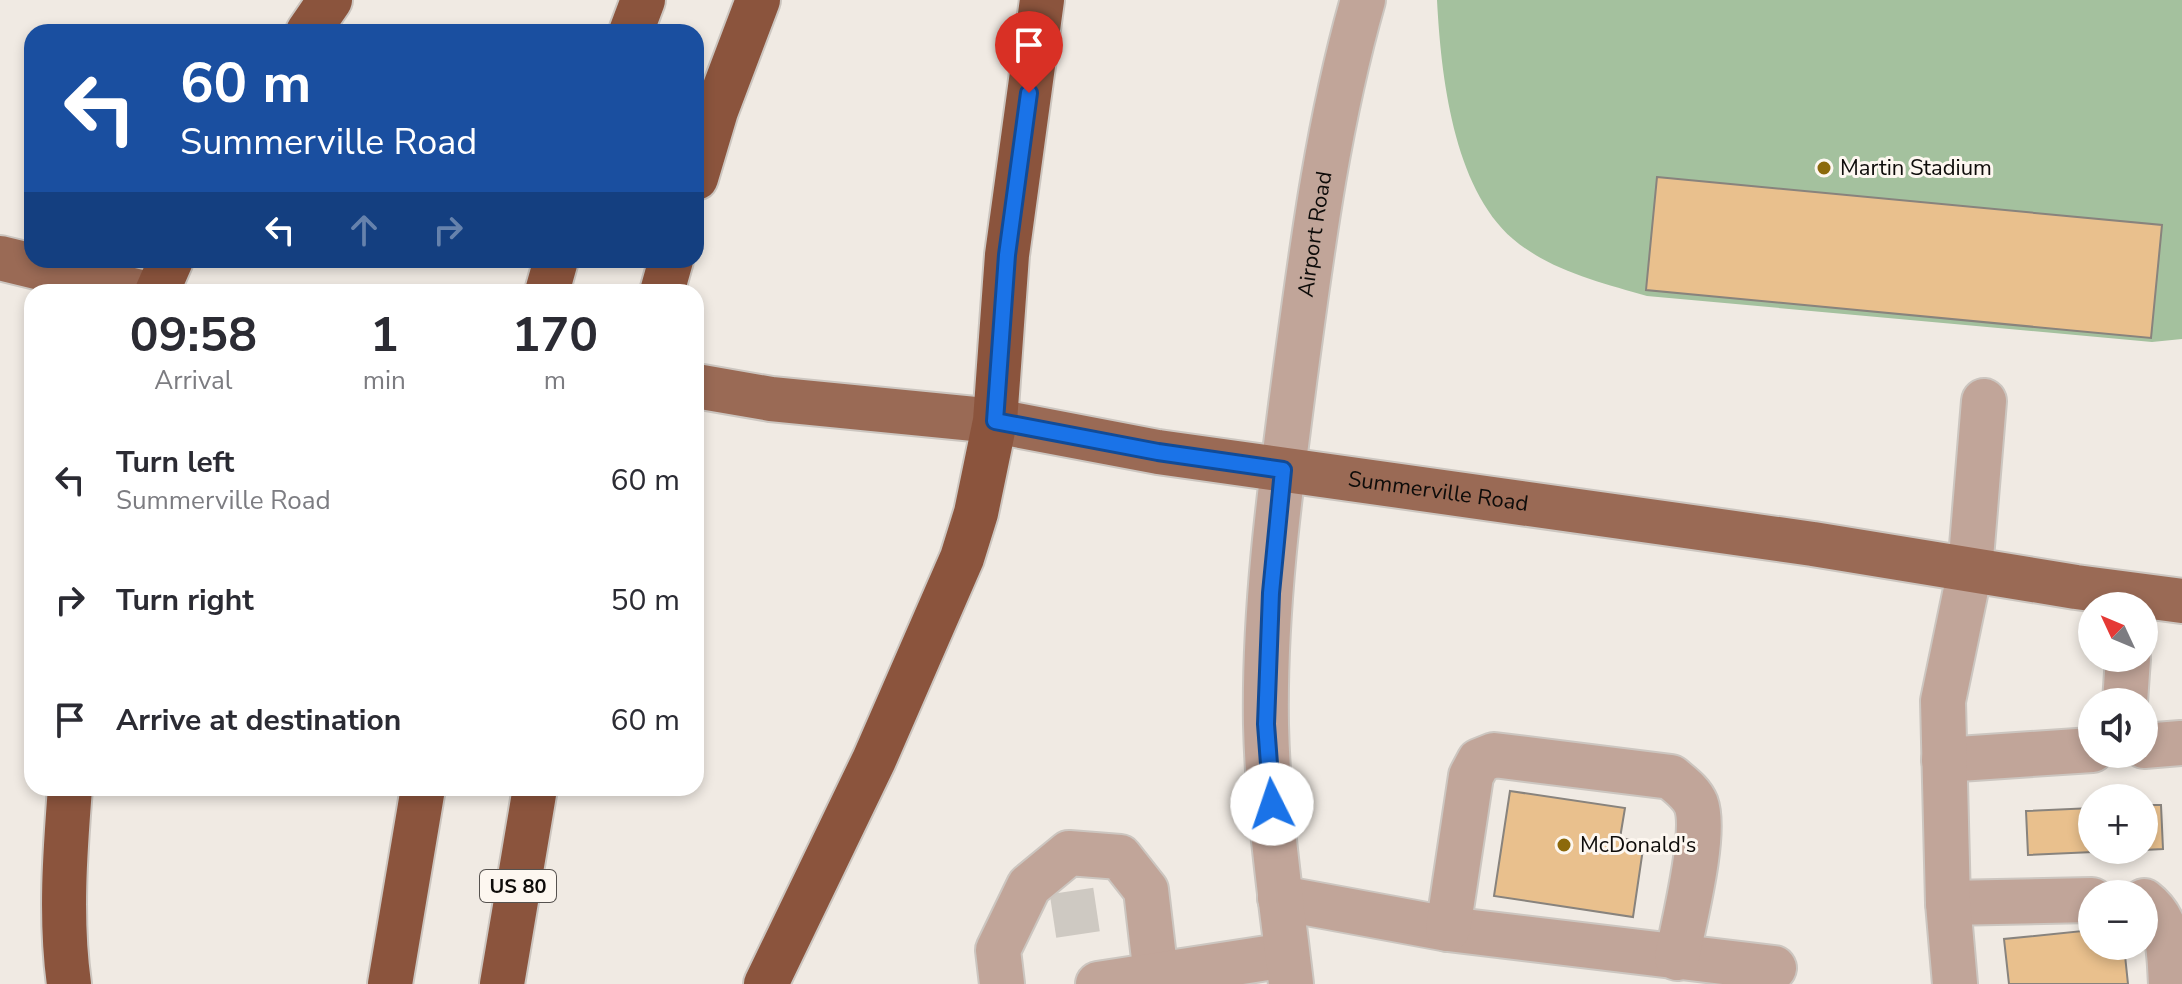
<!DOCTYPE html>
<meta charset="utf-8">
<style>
body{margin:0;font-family:"Nunito Sans",sans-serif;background:#f2f2f3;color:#2b2b33;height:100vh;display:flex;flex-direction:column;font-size:30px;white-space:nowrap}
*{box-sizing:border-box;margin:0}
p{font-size:26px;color:#7c7c81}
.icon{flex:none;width:44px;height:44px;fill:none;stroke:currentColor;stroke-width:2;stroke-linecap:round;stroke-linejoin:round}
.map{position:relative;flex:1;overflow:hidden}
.side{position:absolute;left:24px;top:284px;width:680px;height:512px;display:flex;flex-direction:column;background:#fff;border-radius:24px;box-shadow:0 4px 12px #0003}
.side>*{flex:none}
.guide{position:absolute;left:24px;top:24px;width:680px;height:244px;border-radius:24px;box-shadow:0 4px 12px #0003;background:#1a4fa0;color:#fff;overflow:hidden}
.needle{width:52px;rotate:314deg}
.fabs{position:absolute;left:2078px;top:592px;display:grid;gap:16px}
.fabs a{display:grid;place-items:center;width:80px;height:80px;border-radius:50%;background:#fff;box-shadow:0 4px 12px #0003;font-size:40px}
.pin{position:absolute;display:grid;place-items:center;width:68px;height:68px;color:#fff;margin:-82px -34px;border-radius:50% 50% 50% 0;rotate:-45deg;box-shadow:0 0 8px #0007}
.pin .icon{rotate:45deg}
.me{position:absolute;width:88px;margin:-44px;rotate:356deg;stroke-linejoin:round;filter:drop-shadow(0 0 6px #0008)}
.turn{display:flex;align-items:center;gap:28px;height:168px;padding:0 24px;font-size:36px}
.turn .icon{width:104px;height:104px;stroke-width:2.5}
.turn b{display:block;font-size:56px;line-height:68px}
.lanes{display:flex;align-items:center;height:76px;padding:0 24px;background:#0003;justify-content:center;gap:40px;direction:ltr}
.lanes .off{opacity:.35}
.eta{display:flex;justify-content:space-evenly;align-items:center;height:136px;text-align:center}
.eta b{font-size:48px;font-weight:700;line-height:56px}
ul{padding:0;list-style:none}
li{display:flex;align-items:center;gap:24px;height:120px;padding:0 24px}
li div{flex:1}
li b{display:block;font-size:30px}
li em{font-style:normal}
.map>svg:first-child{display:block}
.green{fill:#a4c19e}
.building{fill:#e9c08d;stroke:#88837d;stroke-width:2}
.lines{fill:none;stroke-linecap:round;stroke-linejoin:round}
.minor-tunnel{stroke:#cec9c2;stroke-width:44;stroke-dasharray:44 22;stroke-linecap:butt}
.minor-casing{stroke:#ccc6c0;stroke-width:48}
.major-casing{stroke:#ccc6c0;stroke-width:48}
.highway-casing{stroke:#ccc6c0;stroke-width:48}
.minor{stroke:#c1a599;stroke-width:44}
.major{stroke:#9a6a55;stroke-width:44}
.highway{stroke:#8b543d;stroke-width:44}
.route-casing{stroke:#114b97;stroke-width:20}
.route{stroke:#1a73e8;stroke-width:14}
.poi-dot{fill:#8c690b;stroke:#fdf7f0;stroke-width:3}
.labels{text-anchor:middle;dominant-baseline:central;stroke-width:6;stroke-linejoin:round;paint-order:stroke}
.shield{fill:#fdf7f0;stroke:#56524f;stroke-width:2}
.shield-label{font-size:20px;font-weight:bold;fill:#0e0c0a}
.poi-label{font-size:22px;fill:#0e0c0a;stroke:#fdf7f0;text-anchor:start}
.street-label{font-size:22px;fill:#0e0c0a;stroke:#fdf7f0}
</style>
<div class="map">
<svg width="2182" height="984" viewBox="0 0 2182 984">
<rect width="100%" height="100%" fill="#f0eae3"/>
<path class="green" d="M 1437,0 L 2182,0 L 2182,339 L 2152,342 L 1647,296 C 1602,283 1549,270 1513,239 C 1453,187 1441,75 1437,0 Z"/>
<path class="building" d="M 1657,177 L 2162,225 L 2151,338 L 1646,290 Z
M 1510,791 L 1625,808 L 1620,838 L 1644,842 L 1633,917 L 1494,896 Z
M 2144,805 L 2161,805 L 2163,849 L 2144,850 Z
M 2092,808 L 2092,850 L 2138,850 L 2028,855 L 2026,811 Z
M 2092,930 L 2092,946 L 2124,946 L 2128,984 L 2009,984 L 2004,939 Z"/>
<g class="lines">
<path class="minor-tunnel" d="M 1053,916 L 1113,907"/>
<g class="minor-casing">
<g id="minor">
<path d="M 2125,702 L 2128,658"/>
<path d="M 2144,746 L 2181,743"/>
<path d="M 1944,760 L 2092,750"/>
<path d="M 1280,898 L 1448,929 L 1774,968"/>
<path d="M 2144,901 C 2171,922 2169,952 2171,984"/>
<path d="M 1948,903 L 2092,900"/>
<path d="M 1448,929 L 1471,776 L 1479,761 L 1494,755 L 1671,777 C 1680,785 1691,792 1696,804 C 1707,833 1683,925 1677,958"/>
<path d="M 1002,984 L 998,950 L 1029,886 L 1069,853 L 1120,857 L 1146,890 L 1157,984"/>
<path d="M 1098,984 L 1287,955"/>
<path id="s1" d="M 1291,984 C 1281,898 1268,811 1266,725 C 1264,608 1280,490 1295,375 C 1312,248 1328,123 1363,0"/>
<path d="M 1955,984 L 1948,903 L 1943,701 L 1970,570 L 1984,401"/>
</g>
</g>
<g class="major-casing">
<g id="major">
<path d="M 0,258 L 140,292"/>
<path id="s2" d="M 696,386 L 771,399 L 995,421 L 1158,452 L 1813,544 L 2076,587 L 2182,601"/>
</g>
</g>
<g class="highway-casing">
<path id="highway" d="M 308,32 L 330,0
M 631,32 L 643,0
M 696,178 L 716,111 L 758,0
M 157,292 L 171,260
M 547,292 L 556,260
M 662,292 L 671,260
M 69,984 C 60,920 65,852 70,788
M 390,984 L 423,788
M 502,984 L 535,788
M 766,984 L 874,760 L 962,558 L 976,513 L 995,421 L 1007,255 L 1042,0"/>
</g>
<use href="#minor" class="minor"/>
<use href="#major" class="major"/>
<use href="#highway" class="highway"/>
</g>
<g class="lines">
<g class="route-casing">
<path id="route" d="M 1029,93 L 1007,255 L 995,421 L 1158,452 L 1283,470 L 1271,593 L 1266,724 L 1272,804"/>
</g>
<use href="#route" class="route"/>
</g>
<g class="poi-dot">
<circle cx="1824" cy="168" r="8"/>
<circle cx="1564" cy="845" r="8"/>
</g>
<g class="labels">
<rect class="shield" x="480" y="870" width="76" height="32" rx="6"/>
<g class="shield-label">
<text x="518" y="886">US 80</text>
</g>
<g class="poi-label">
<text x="1840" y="168">Martin Stadium</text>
<text x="1580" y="845">McDonald's</text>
</g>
<g class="street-label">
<text stroke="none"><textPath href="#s1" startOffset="754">Airport Road</textPath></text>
<text stroke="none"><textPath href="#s2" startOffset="750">Summerville Road</textPath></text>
</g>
</g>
</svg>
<div class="fabs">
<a><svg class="needle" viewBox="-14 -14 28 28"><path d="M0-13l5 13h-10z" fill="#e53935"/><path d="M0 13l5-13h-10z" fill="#7c7c81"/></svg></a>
<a><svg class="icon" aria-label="sound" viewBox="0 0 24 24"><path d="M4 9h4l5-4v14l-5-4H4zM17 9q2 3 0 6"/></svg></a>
<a>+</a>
<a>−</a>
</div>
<div class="pin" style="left:1029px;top:93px;background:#d93025"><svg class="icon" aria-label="arrive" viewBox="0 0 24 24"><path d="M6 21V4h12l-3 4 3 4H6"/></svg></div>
<svg class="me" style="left:1272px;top:804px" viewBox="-20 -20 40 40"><circle r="19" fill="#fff"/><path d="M0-13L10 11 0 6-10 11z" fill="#1a73e8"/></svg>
<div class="guide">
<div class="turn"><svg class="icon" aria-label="left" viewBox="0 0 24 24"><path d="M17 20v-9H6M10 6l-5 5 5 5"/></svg><div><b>60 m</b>Summerville Road</div></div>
<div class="lanes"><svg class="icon" aria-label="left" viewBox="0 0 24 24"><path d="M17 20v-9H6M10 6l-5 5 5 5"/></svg><svg class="icon off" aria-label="ahead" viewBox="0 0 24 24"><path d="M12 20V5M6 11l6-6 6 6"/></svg><svg class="icon off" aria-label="right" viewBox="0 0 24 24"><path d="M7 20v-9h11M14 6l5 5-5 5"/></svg></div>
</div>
<section class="side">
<div class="eta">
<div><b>09:58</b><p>Arrival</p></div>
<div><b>1</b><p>min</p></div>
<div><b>170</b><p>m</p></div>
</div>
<ul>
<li><svg class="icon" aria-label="left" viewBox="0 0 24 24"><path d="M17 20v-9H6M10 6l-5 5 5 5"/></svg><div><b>Turn left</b><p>Summerville Road</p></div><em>60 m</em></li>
<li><svg class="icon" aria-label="right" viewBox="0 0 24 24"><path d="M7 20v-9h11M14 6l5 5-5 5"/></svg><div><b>Turn right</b></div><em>50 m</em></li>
<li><svg class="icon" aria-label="arrive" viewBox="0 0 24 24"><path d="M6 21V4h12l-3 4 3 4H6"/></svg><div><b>Arrive at destination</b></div><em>60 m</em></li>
</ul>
</section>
</div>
